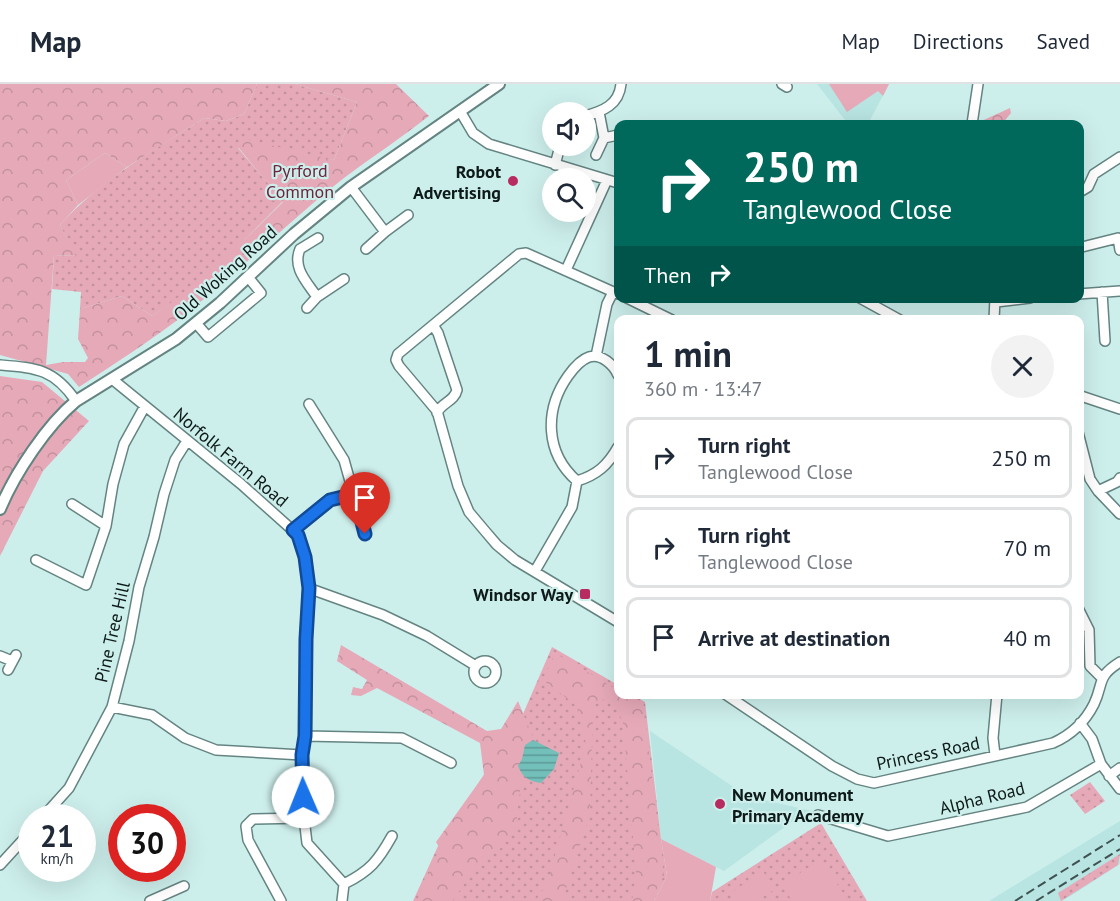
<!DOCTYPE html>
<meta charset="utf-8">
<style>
body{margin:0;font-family:"PT Sans",sans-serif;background:#f2f2f3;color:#1f2937;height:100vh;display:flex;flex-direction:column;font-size:22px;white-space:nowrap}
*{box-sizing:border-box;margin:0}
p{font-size:20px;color:#747a83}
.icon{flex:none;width:33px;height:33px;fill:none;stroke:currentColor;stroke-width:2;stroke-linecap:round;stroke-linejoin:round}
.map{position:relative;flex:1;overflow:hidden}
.side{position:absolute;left:614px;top:231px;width:470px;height:384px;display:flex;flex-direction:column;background:#fff;border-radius:12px;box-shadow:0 6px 24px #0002}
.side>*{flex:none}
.hud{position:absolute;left:614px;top:36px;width:470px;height:183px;border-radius:12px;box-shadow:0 6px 24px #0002;background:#00695c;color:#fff;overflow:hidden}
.controls{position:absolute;left:542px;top:18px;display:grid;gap:12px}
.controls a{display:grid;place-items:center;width:54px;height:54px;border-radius:50%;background:#fff;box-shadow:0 6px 24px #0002;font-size:30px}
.speed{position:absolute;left:18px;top:720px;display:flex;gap:12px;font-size:30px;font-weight:700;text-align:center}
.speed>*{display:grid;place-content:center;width:78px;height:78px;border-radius:50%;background:#fff;box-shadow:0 6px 24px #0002;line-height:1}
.speed small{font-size:15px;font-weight:400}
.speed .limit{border:9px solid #d22;background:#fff;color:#111}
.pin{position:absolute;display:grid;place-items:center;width:51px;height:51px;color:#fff;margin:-62px -26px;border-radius:50% 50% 50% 0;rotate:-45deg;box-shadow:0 0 6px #0007}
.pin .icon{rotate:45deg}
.me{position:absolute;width:66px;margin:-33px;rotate:359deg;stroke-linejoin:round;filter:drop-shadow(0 0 4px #0008)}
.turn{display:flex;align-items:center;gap:21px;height:126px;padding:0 30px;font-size:27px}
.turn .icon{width:78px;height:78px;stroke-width:2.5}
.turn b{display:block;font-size:42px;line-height:51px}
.then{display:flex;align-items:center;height:57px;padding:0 30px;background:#0003;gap:12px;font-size:22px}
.round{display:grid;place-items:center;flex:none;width:63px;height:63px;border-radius:32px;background:#f2f2f3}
.summary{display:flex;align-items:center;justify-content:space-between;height:102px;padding:0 30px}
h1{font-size:36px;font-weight:600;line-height:45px}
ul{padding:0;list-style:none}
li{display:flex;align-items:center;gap:18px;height:81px;margin:0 12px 9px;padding:0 18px;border:3px solid #e0e1e3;border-radius:12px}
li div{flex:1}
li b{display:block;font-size:22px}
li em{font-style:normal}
header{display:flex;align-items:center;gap:36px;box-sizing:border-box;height:84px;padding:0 30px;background:#fff;border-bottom:2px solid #e0e1e3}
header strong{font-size:28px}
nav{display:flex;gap:33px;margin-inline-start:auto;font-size:21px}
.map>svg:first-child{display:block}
.built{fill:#b8e4e1}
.grass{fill:url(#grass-dots)}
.forest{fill:url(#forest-crowns)}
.garden{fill:#e6a9b8}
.water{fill:url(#water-rules)}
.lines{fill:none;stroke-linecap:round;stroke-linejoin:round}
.minor-casing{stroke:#648482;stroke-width:12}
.major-casing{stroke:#648482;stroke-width:14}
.minor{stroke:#fff;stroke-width:9}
.major{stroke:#fff;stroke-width:10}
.rail{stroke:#3f5150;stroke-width:2;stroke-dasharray:9 4.5;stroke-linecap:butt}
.route-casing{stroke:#114b97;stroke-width:15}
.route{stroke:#1a73e8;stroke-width:10}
.poi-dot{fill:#b82b61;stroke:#cdefec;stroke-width:2}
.labels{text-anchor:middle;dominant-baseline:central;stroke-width:4.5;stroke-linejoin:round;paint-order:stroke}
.park-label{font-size:18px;fill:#6d243c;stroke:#cdefec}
.poi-label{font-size:18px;font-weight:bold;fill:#0d1a19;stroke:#cdefec;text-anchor:end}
.street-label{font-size:18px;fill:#0d1a19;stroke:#cdefec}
</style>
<header>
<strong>Map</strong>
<nav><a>Map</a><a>Directions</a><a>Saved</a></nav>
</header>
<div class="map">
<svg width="1120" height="817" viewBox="0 0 1120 817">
<defs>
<pattern id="grass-dots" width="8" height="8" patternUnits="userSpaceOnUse" patternTransform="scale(1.5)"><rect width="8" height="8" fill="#e6a9b8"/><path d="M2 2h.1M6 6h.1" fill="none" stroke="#c4919e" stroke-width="1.8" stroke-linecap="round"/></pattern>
<pattern id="forest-crowns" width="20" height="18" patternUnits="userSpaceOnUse" patternTransform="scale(1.5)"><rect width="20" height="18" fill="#e6a9b8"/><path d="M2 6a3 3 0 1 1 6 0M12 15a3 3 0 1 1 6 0" fill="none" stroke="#c4919e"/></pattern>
<pattern id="water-rules" width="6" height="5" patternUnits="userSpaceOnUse" patternTransform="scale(1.5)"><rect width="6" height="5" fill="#73bfba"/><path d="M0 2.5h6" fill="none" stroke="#5d9a96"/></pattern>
</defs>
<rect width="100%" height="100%" fill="#cdefec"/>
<path class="built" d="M 817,0 L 889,0 L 869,38 L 845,36 Z
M 650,647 L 747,712 L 817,728 L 805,734 L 797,734 L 724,787 L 661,755 Z
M 1120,737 L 1120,780 L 1077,808 L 1062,817 L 989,817 Z"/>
<path class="grass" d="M 257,0 L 295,0 L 357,18 L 334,76 L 238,64 L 283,117 L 203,198 L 152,232 L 122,212 L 80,225 L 81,208 L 52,205 L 54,171 L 75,172 L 60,141 C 100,96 154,66 204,34 L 226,37 L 244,30 Z
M 552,563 L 618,601 L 618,610 L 633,611 L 645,618 L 661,755 L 667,792 L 654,817 L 413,817 L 438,762 L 523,630 Z
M 1090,698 L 1105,717 L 1085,730 L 1070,711 Z
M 821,739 L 867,817 L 710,817 L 712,808 Z
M 1120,770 L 1118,781 L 1061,817 L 1058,809 Z"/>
<path class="forest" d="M 0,0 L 257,0 L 244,30 L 226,37 L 204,34 L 127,83 L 105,69 L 66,96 L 78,121 L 60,141 L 76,172 L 54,171 L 46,281 L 63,278 L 85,278 L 88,274 L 78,255 L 80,225 L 122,212 L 152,232 C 200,200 242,159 283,118 L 238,63 L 240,54 L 334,76 L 357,18 L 295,0 L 396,0 L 429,32 C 401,54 372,73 344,94 C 290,136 242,185 188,228 C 153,255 116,279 79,303 L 68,290 L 0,271 Z
M 1010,24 L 1011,29 L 1002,40 L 975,40 Z
M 0,292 L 42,298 L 89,337 L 43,387 L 0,472 Z
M 341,561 L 487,647 L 501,645 L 518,617 L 536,661 L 522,691 L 516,740 L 501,764 L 481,774 L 453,817 L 417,817 L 440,765 L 436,758 L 484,691 L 480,659 L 377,604 L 361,612 L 351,611 L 353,603 L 362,605 L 367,596 L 337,577 Z
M 555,569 L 618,606 L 618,610 L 627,611 L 643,620 L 664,792 L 650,817 L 632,817 L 636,788 L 623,638 L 611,614 L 593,618 L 590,730 L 562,817 L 535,817 L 547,800 L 586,660 L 577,622 L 543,596 Z"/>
<path class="garden" d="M 829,0 L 889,0 L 883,12 L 878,7 L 847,28 Z
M 105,69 L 127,83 L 78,121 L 66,96 Z
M 661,755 L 716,783 L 710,817 L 654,817 L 667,792 Z
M 821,775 L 848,817 L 792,817 L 782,801 Z
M 763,787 L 775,805 L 757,817 L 734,817 L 729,810 Z"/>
<path class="water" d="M 533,656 L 559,669 L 554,685 L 541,699 C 529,697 523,694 518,682 L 522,675 L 525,661 Z"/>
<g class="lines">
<g class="minor-casing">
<path id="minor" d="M 782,0 L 787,3
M 460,27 L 473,49 L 489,60 L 618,99
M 585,32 C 603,27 619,21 621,0
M 972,40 L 978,0
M 604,54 L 618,51
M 596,71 L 604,54 L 599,28
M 555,81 L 560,62
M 351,103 L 385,148
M 1078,109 L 1088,103 L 1094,90 L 1120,73
M 1078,164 L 1118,154 L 1120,166
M 300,165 C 292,184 307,198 317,213
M 300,165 L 318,154
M 366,165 L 385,148 L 408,131
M 566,186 L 607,96
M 1102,208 L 1105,257
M 618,210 L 526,169 L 519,170 L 398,270 L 396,276 L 399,282 L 437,327 L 458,402 L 469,428 L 485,447 L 497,461 L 515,476 L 618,538
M 1078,210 L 1120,207
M 627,214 L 672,236
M 860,214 L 900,236
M 996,218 L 1030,214
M 307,224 L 317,213 L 344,195
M 994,236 L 995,214
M 196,239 L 208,253 L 261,209 L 248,193
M 433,241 L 438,249 L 457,306 C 454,318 442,318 437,329
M 596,272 L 607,220 L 613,208
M 0,281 C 37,284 54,285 76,317
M 112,295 L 241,400 L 298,451 L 305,473 L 308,504 L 306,555 L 305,652 L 302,671 L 304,734 L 307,759 L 344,800
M 1078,311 L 1120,325
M 309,320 L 344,376 L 365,450
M 1078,348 L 1090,395 L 1098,407 L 1120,430
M 577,397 C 545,369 544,326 568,292 C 573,285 580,276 589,273 C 601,269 614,281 618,291
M 577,397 C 597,391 608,381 618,363
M 1098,407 L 1117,398 L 1120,394
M 72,420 L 106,442
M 293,446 L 330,416 L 355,410
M 36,476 L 86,501 L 106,442 L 113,400 L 124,360 L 145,322
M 535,487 L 572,423 L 577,397
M 308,504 L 383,531 L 427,552 L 476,582
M 1078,524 L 1089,546 L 1090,582 L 1102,594
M 0,572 L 12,577
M474 588a11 11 0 1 1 22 0a11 11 0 1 1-22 0Z
M 8,586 L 16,571
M 725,610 L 832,682 L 857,695 L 874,699 L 1053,659 C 1071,651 1085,638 1094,620 C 1104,599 1096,593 1120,578
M 112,623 L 152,631 L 185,654 L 216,666 L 302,671
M 1080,639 L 1092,655 L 1101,680 L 1120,705
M 305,652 L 402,654 L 451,679
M 995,671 L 993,654 L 997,610
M 1109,692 L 1120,684
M 818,731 L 888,752 L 1027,723 L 1101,680
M 42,734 L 69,704 L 112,623 L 129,557 L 139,503 L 154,453 L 164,410 L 175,376 L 187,357
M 0,781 L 32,746
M 344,800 C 370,787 378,777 392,752
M 150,817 L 184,802
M 281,817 L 248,756 L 246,742 L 253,735 L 304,734
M 342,817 L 344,800"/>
</g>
<g class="major-casing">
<path id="major" d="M 0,425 C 15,389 47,341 76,317 L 176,255 L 220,219 L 294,150 L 351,103 L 499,0"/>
</g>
<use href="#minor" class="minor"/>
<use href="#major" class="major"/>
<path class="rail" d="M 1015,817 L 1120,751
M 1036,817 L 1120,765"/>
</g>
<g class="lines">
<g class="route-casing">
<path id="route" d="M 303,713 L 302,671 L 305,652 L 306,555 L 309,504 L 305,473 L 298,451 L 293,446 L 330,416 L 355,410 L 365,450"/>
</g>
<use href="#route" class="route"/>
</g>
<g class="poi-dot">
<circle cx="513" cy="97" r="6"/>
<rect x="579" y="504" width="12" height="12" rx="3"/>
<circle cx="720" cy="720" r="6"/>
</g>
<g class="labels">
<g class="park-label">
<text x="300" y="86">Pyrford<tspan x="300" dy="21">Common</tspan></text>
</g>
<g class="poi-label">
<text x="501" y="87">Robot<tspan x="501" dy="21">Advertising</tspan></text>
<text x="573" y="510">Windsor Way</text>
<text x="732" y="710" text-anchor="start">New Monument<tspan x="732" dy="21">Primary Academy</tspan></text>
</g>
<g class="street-label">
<text transform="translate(225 189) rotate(-42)">Old Woking Road</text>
<text transform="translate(231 373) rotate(40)">Norfolk Farm Road</text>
<text transform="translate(112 548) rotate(-77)">Pine Tree Hill</text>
<text transform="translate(928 669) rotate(-12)">Princess Road</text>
<text transform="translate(982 714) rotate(-14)">Alpha Road</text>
</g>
</g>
</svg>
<div class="controls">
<a><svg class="icon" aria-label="sound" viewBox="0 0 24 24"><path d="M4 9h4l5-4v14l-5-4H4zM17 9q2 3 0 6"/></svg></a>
<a><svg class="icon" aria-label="search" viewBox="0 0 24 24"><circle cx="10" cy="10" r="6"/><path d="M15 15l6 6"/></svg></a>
</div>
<div class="speed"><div>21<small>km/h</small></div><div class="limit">30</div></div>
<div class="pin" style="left:365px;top:450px;background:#d93025"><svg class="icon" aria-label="arrive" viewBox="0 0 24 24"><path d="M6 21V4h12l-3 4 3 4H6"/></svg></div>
<svg class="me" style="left:303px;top:713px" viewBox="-20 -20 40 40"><circle r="19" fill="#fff"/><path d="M0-13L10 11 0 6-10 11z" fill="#1a73e8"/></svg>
<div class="hud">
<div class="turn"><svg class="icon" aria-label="right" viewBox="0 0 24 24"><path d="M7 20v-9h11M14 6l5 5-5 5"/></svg><div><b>250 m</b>Tanglewood Close</div></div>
<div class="then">Then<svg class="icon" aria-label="right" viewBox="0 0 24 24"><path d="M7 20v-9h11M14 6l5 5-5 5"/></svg></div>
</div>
<section class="side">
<div class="summary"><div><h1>1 min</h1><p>360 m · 13:47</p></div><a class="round"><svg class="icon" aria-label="close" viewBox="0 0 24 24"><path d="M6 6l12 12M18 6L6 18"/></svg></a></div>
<ul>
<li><svg class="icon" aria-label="right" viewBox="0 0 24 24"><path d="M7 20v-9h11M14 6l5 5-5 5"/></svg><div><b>Turn right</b><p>Tanglewood Close</p></div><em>250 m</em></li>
<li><svg class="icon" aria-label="right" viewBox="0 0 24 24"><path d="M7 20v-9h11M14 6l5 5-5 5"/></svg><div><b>Turn right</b><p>Tanglewood Close</p></div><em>70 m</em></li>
<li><svg class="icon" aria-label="arrive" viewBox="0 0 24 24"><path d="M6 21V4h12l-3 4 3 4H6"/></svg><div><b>Arrive at destination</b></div><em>40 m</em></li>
</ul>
</section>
</div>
